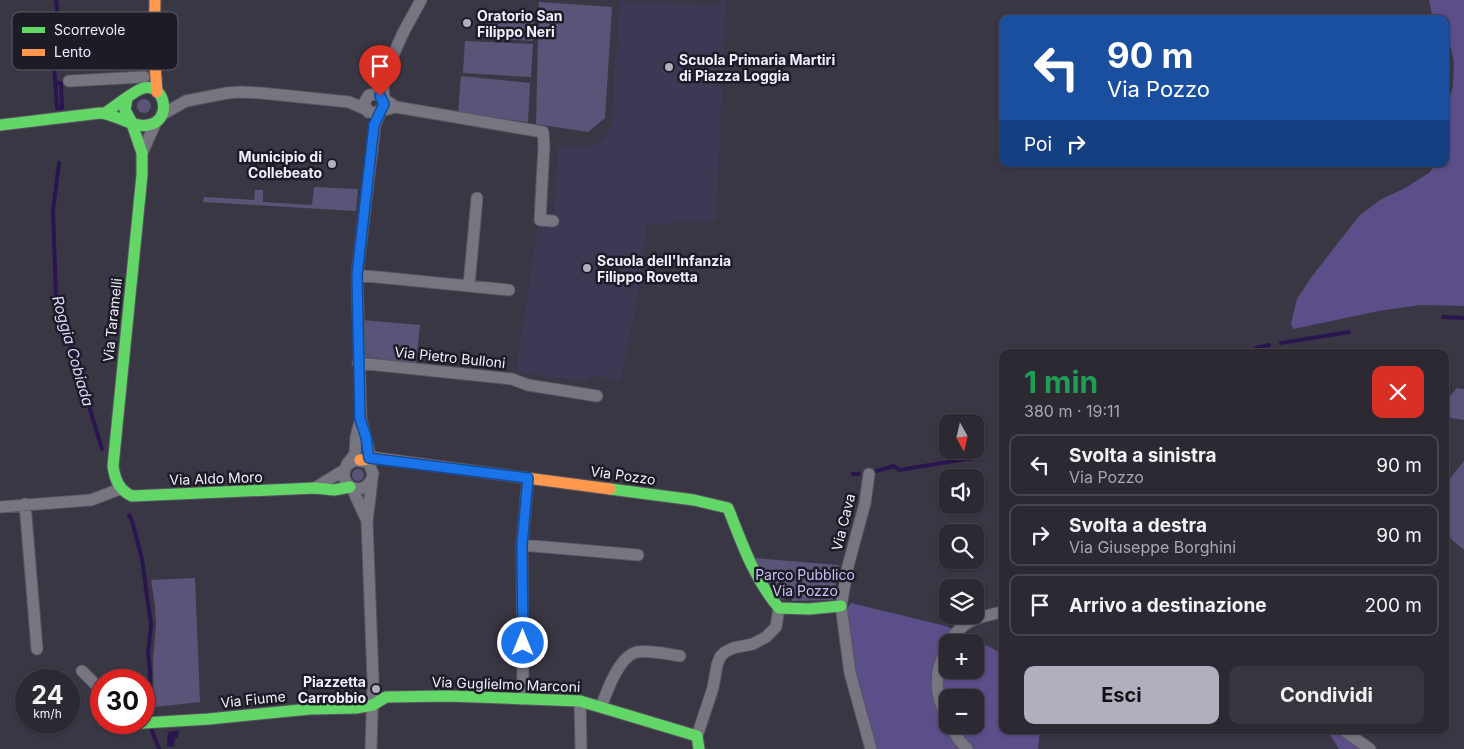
<!DOCTYPE html>
<html lang="it">
<meta charset="utf-8">
<style>
body{margin:0;font-family:Inter,sans-serif;background:#38353f;color:#f1f3f6;height:100vh;display:flex;flex-direction:column;font-size:19px;white-space:nowrap}
*{box-sizing:border-box;margin:0}
p{font-size:16px;color:#a6a6ac}
.icon{flex:none;width:28px;height:28px;fill:none;stroke:currentColor;stroke-width:2;stroke-linecap:round;stroke-linejoin:round}
.map{position:relative;flex:1;overflow:hidden}
.sheet{position:absolute;left:999px;top:349px;width:450px;height:385px;display:flex;flex-direction:column;background:#2c2933;border-radius:10px;box-shadow:0 1px 4px #0004,0 0 0 1px #48454e}
.sheet>*{flex:none}
.banner{position:absolute;left:999px;top:15px;width:450px;height:152px;border-radius:10px;box-shadow:0 1px 4px #0004,0 0 0 1px #48454e;background:#1a4fa0;color:#fff;overflow:hidden}
.needle{width:32px;rotate:172deg}
.buttons{position:absolute;left:939px;top:414px;display:grid;gap:10px}
.buttons a{display:grid;place-items:center;width:45px;height:45px;border-radius:10px;background:#2c2933;box-shadow:0 1px 4px #0004,0 0 0 1px #48454e;font-size:25px}
.speed{position:absolute;left:15px;top:669px;display:flex;gap:10px;font-size:25px;font-weight:700;text-align:center}
.speed>*{display:grid;place-content:center;width:65px;height:65px;border-radius:50%;background:#2c2933;box-shadow:0 1px 4px #0004,0 0 0 1px #48454e;line-height:1}
.speed small{font-size:12px;font-weight:400}
.speed .limit{border:8px solid #d22;background:#fff;color:#111}
.pin{position:absolute;display:grid;place-items:center;width:42px;height:42px;color:#fff;margin:-51px -21px;border-radius:50% 50% 50% 0;rotate:-45deg;box-shadow:0 0 5px #0007}
.pin .icon{rotate:45deg}
.me{position:absolute;width:55px;margin:-28px;rotate:0deg;stroke-linejoin:round;filter:drop-shadow(0 0 4px #0008)}
.turn{display:flex;align-items:center;gap:18px;height:105px;padding:0 25px;font-size:22px}
.turn .icon{width:65px;height:65px;stroke-width:2.5}
.turn b{display:block;font-size:35px;line-height:42px}
.then{display:flex;align-items:center;height:48px;padding:0 25px;background:#0003;gap:10px;font-size:19px}
.round{display:grid;place-items:center;flex:none;width:52px;height:52px;border-radius:10px;background:#38353f}
.summary{display:flex;align-items:center;justify-content:space-between;height:85px;padding:0 25px}
h1{font-size:30px;font-weight:700;line-height:38px;color:#1e9e55}
.button{display:flex;gap:10px;margin-top:auto;padding:10px 25px}
.button a{flex:1;height:58px;border-radius:10px;background:#b0afbd;color:#111;font-size:20px;font-weight:700;line-height:58px;text-align:center}
.button a+a{background:#38353f;color:#f1f3f6}
ul{padding:0;list-style:none}
li{display:flex;align-items:center;gap:15px;height:62px;margin:0 10px 8px;padding:0 15px;border:2px solid #48454e;border-radius:10px}
li div{flex:1}
li b{display:block;font-size:19px}
li em{font-style:normal}
.map>svg:first-child{display:block}
.built{fill:#3d3854}
.green{fill:#5a5479}
.forest{fill:#5b4e89;fill-rule:evenodd}
.water{fill:#29164f}
.lines{fill:none;stroke-linecap:round;stroke-linejoin:round}
.stream{stroke:#29164f;stroke-width:4}
.street-casing{stroke:#585561;stroke-width:13}
.fast-casing{stroke:#585561;stroke-width:13}
.slow-casing{stroke:#585561;stroke-width:13}
.street{stroke:#777680;stroke-width:11}
.fast{stroke:#63d668;stroke-width:11}
.slow{stroke:#ff974d;stroke-width:11}
.route-casing{stroke:#114b97;stroke-width:12}
.route{stroke:#1a73e8;stroke-width:9}
.poi-dot{fill:#b0afbd;stroke:#1d1c26;stroke-width:2}
.labels{text-anchor:middle;dominant-baseline:central;stroke-width:5;stroke-linejoin:round;paint-order:stroke}
.poi-label{font-size:14px;font-weight:bold;fill:#f0effe;stroke:#1d1c26;text-anchor:start}
.street-label{font-size:14px;fill:#f0effe;stroke:#1d1c26}
.park-label{font-size:14px;fill:#c9c0fa;stroke:#1d1c26}
.water-label{font-size:15px;font-style:italic;fill:#dcd7fe;stroke:#1d1c26}
.key{fill:#1d1c26;stroke:#5c5b67;stroke-width:1}
.key-label{font-size:14px;fill:#f0effe}
</style>
<div class="map">
<svg width="1464" height="749" viewBox="0 0 1464 749">
<rect width="100%" height="100%" fill="#3a3744"/>
<path class="built" d="M 722,0 L 726,0 L 716,221 L 647,224 L 636,309 L 620,380 L 593,376 L 584,382 L 516,372 L 538,226 L 553,225 L 558,147 L 592,147 L 600,143 L 611,129 L 620,1 L 721,5 Z"/>
<path class="green" d="M 539,2 L 612,7 L 605,118 L 588,132 L 536,124 Z
M 487,17 L 534,19 L 533,41 L 486,38 Z
M 465,41 L 533,44 L 531,77 L 463,73 Z
M 461,76 L 530,83 L 528,122 L 458,113 Z
M137 106a7 7 0 1 1 14 0a7 7 0 1 1-14 0Z
M 314,187 L 358,189 L 356,211 L 203,202 L 204,197 L 254,200 L 255,190 L 263,190 L 263,202 L 312,205 Z
M 362,320 L 420,325 L 416,363 L 364,357 Z
M 1457,388 L 1464,389 L 1464,420 L 1445,417 L 1445,402 Z
M 1464,461 L 1464,550 L 1450,538 L 1445,531 L 1445,485 Z
M352 475a6 6 0 1 1 12 0a6 6 0 1 1-12 0Z
M 754,558 L 839,565 L 833,600 L 792,601 L 792,595 L 786,595 L 784,600 L 775,597 Z
M 195,578 L 200,702 L 154,707 L 153,659 L 156,626 L 155,605 L 151,580 Z"/>
<path class="forest" d="M 1429,0 L 1464,0 L 1464,306 L 1420,305 L 1379,311 L 1293,329 L 1291,323 L 1297,299 L 1310,279 L 1359,216 L 1380,200 L 1405,188 L 1429,173 L 1436,164 L 1445,164 L 1445,114 L 1453,86 L 1454,61 L 1448,38 L 1445,35 L 1445,19 L 1433,19 Z
M 851,603 L 946,626 L 1002,653 L 1002,730 L 1040,730 L 1038,749 L 874,749 L 842,616 ZM 948,642 L 975,642 L 975,670 L 948,670 ZM 948,698 L 975,698 L 975,725 L 948,725 Z
M 1327,730 L 1331,730 L 1363,749 L 1339,749 Z"/>
<path class="water" d="M 179,730 L 178,738 L 175,738 L 174,747 L 167,746 L 168,732 Z"/>
<g class="lines">
<path class="stream" d="M 56,0 L 59,24 L 52,35 L 57,108 L 62,108
M 56,83 L 61,83 L 62,108
M 59,163 L 53,211 L 56,297 L 102,449
M 1443,317 L 1464,318
M 1281,343 L 1349,332
M 1251,352 L 1256,348 L 1269,345
M 873,472 L 894,466 L 899,470 L 973,458
M 853,474 L 859,474
M 129,515 L 132,521 L 142,559 L 151,625 L 148,653 L 150,671 L 149,719
M 151,728 L 159,749"/>
<g class="street-casing">
<path id="street" d="M 69,81 L 144,77
M 379,83 L 383,78 L 403,33 L 421,0
M 396,107 L 373,113 L 367,110 L 364,103 L 369,95 L 376,94 L 396,107 L 543,132 L 544,146 L 540,220 L 553,221
M 163,114 L 186,101 L 227,93 L 240,92 L 261,93 L 349,102 L 367,110 L 368,112
M 142,153 L 155,124
M 357,275 L 509,290
M 469,285 L 477,198
M 358,363 L 512,379 L 528,385 L 597,396
M 366,462 L 355,460 L 347,465 C 334,488 368,500 373,474 L 369,464 L 369,451 L 361,419 L 357,275 L 375,125 L 384,104 L 383,78
M 347,464 L 355,454 L 356,437 L 360,421
M 869,474 L 865,503 L 848,566 L 841,606 L 850,673 L 871,749
M 315,488 L 344,470
M 352,488 L 367,521
M 25,504 L 37,649
M 0,507 L 91,500 L 120,489
M 522,545 L 638,555
M 949,642 C 963,620 978,617 1002,612
M 948,646 C 933,672 934,694 948,720
M 82,671 L 101,690
M 523,699 L 522,545 L 528,478
M 580,701 L 581,749
M 601,707 C 607,691 619,656 637,652 C 651,650 666,654 680,656
M 950,725 L 959,740 L 967,749
M 1343,730 L 1370,749
M 697,736 L 713,688 L 717,665 L 720,657 L 725,652 L 733,648 L 753,644 L 766,637 L 776,627 L 779,608
M 371,749 L 373,680 L 367,522 L 372,480"/>
</g>
<g class="fast-casing">
<path id="fast" d="M 127,98 L 125,110 L 131,121 L 142,153 L 142,175 L 113,466 C 115,480 119,490 132,496 L 315,488 L 334,490 L 350,487
M 0,125 L 100,113 C 116,114 132,128 148,125 C 173,121 165,83 144,88 C 136,89 113,108 105,113
M 610,489 L 694,500 L 728,508 C 742,543 754,579 779,608 L 809,609 L 841,606
M 127,724 L 209,719 L 310,709 L 356,708 L 373,705 L 386,697 L 448,696 L 580,701 L 697,736 L 699,749"/>
</g>
<g class="slow-casing">
<path id="slow" d="M 155,0 L 154,52 L 157,92
M 360,460 L 376,458 L 610,489"/>
</g>
<use href="#street" class="street"/>
<use href="#fast" class="fast"/>
<use href="#slow" class="slow"/>
</g>
<g class="lines">
<g class="route-casing">
<path id="route" d="M 380,96 L 384,104 L 374,125 L 357,275 L 360,419 L 366,437 L 369,458 L 528,478 L 522,545 L 523,643"/>
</g>
<use href="#route" class="route"/>
</g>
<g class="poi-dot">
<circle cx="467" cy="23" r="5"/>
<circle cx="669" cy="67" r="5"/>
<circle cx="332" cy="164" r="5"/>
<circle cx="587" cy="268" r="5"/>
<circle cx="376" cy="689" r="5"/>
</g>
<g class="labels">
<g class="poi-label">
<text x="477" y="15">Oratorio San<tspan x="477" dy="16">Filippo Neri</tspan></text>
<text x="679" y="59">Scuola Primaria Martiri<tspan x="679" dy="16">di Piazza Loggia</tspan></text>
<text x="322" y="156" text-anchor="end">Municipio di<tspan x="322" dy="16">Collebeato</tspan></text>
<text x="597" y="260">Scuola dell'Infanzia<tspan x="597" dy="16">Filippo Rovetta</tspan></text>
<text x="366" y="681" text-anchor="end">Piazzetta<tspan x="366" dy="16">Carrobbio</tspan></text>
</g>
<g class="street-label">
<text transform="translate(112 320) rotate(-84)">Via Taramelli</text>
<text transform="translate(450 357) rotate(6)">Via Pietro Bulloni</text>
<text transform="translate(623 475) rotate(8)">Via Pozzo</text>
<text transform="translate(216 478) rotate(-2)">Via Aldo Moro</text>
<text transform="translate(843 522) rotate(-76)">Via Cava</text>
<text transform="translate(506 684) rotate(2)">Via Guglielmo Marconi</text>
<text transform="translate(253 699) rotate(-6)">Via Fiume</text>
</g>
<g class="park-label">
<text x="805" y="574">Parco Pubblico<tspan x="805" dy="16">Via Pozzo</tspan></text>
</g>
<g class="water-label">
<text transform="translate(73 351) rotate(74)">Roggia Cobiada</text>
</g>
</g>
<rect x="12" y="12" width="166" height="58" rx="8" class="key"/>
<rect x="22" y="27" width="23" height="6" fill="#63d668"/>
<rect x="22" y="49" width="23" height="7" fill="#ff974d"/>
<g class="key-label">
<text x="54" y="35">Scorrevole</text>
<text x="54" y="57">Lento</text>
</g>
</svg>
<div class="buttons">
<a><svg class="needle" viewBox="-14 -14 28 28"><path d="M0-13l5 13h-10z" fill="#e53935"/><path d="M0 13l5-13h-10z" fill="#a6a6ac"/></svg></a>
<a><svg class="icon" aria-label="sound" viewBox="0 0 24 24"><path d="M4 9h4l5-4v14l-5-4H4zM17 9q2 3 0 6"/></svg></a>
<a><svg class="icon" aria-label="search" viewBox="0 0 24 24"><circle cx="10" cy="10" r="6"/><path d="M15 15l6 6"/></svg></a>
<a><svg class="icon" aria-label="layers" viewBox="0 0 24 24"><path d="M12 4l9 5-9 5-9-5zM3 14l9 5 9-5"/></svg></a>
<a>+</a>
<a>−</a>
</div>
<div class="speed"><div>24<small>km/h</small></div><div class="limit">30</div></div>
<div class="pin" style="left:380px;top:96px;background:#d93025"><svg class="icon" aria-label="arrive" viewBox="0 0 24 24"><path d="M6 21V4h12l-3 4 3 4H6"/></svg></div>
<svg class="me" style="left:523px;top:643px" viewBox="-20 -20 40 40"><circle r="17" fill="#1a73e8" stroke="#fff" stroke-width="3"/><path d="M0-11L8 9 0 5-8 9z" fill="#fff"/></svg>
<div class="banner">
<div class="turn"><svg class="icon" aria-label="left" viewBox="0 0 24 24"><path d="M17 20v-9H6M10 6l-5 5 5 5"/></svg><div><b>90 m</b>Via Pozzo</div></div>
<div class="then">Poi<svg class="icon" aria-label="right" viewBox="0 0 24 24"><path d="M7 20v-9h11M14 6l5 5-5 5"/></svg></div>
</div>
<section class="sheet">
<div class="summary"><div><h1>1 min</h1><p>380 m · 19:11</p></div><a class="round" style="background:#d93025;color:#fff"><svg class="icon" aria-label="close" viewBox="0 0 24 24"><path d="M6 6l12 12M18 6L6 18"/></svg></a></div>
<ul>
<li><svg class="icon" aria-label="left" viewBox="0 0 24 24"><path d="M17 20v-9H6M10 6l-5 5 5 5"/></svg><div><b>Svolta a sinistra</b><p>Via Pozzo</p></div><em>90 m</em></li>
<li><svg class="icon" aria-label="right" viewBox="0 0 24 24"><path d="M7 20v-9h11M14 6l5 5-5 5"/></svg><div><b>Svolta a destra</b><p>Via Giuseppe Borghini</p></div><em>90 m</em></li>
<li><svg class="icon" aria-label="arrive" viewBox="0 0 24 24"><path d="M6 21V4h12l-3 4 3 4H6"/></svg><div><b>Arrivo a destinazione</b></div><em>200 m</em></li>
</ul>
<div class="button"><a>Esci</a><a>Condividi</a></div>
</section>
</div>
